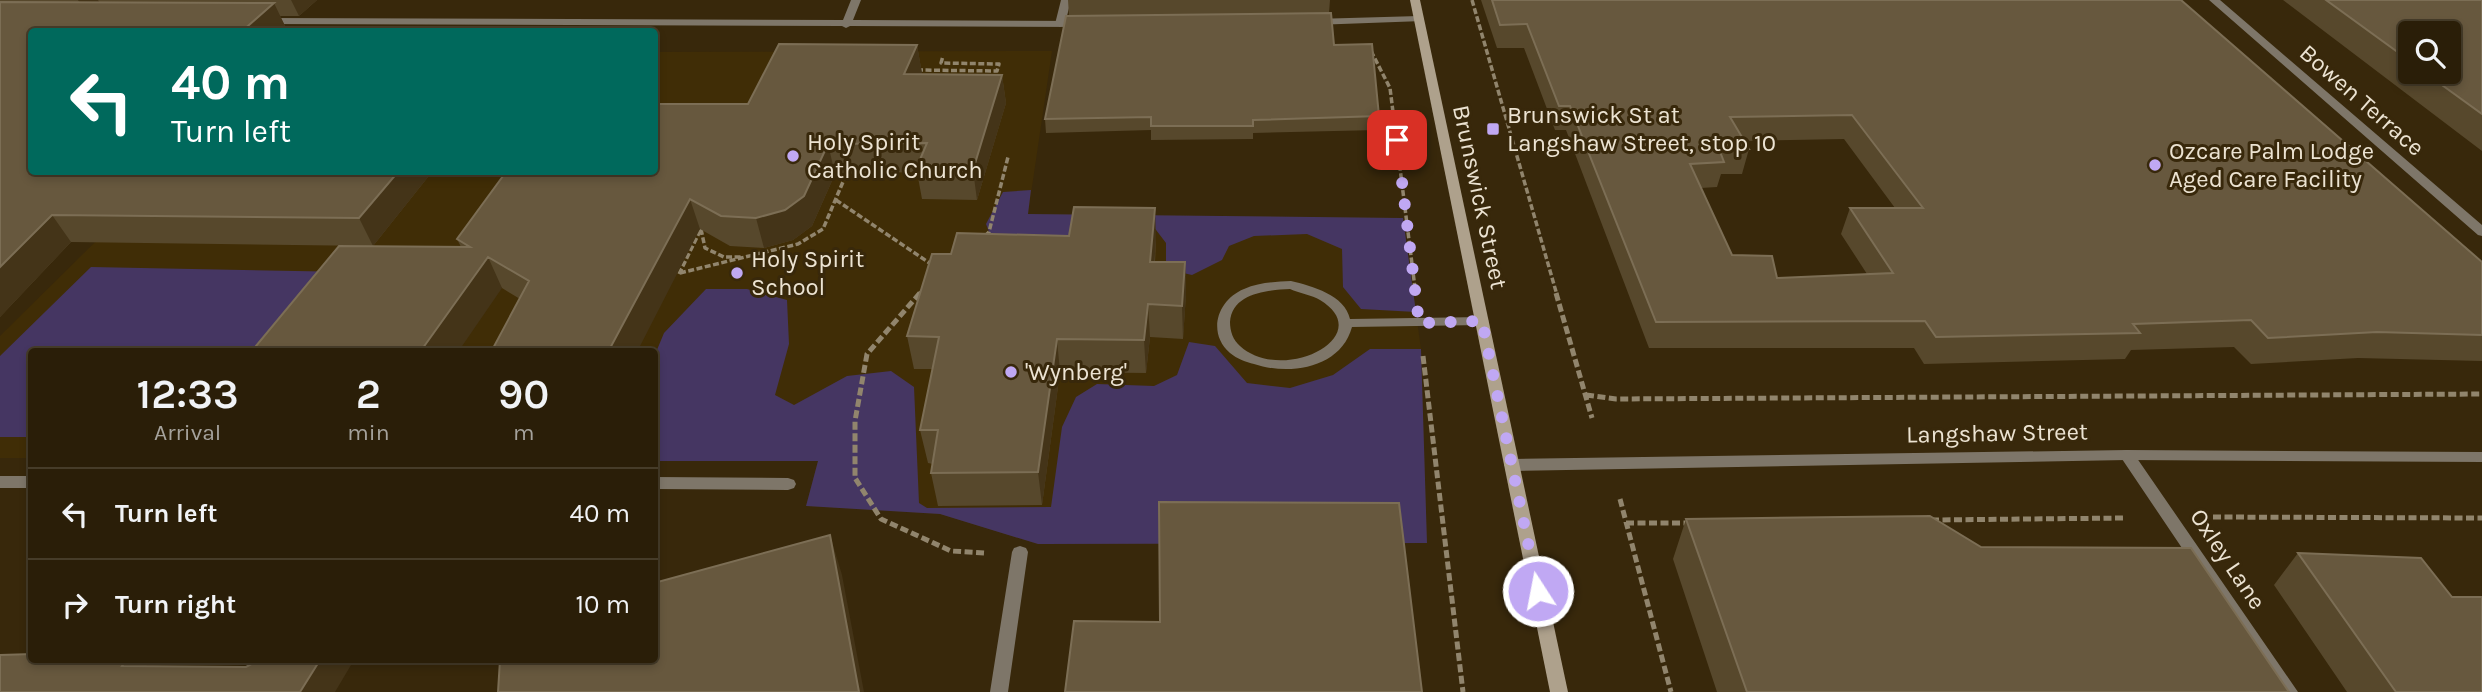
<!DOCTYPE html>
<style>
body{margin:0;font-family:Karla,sans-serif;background:#322712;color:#f1f3f6;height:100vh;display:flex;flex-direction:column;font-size:26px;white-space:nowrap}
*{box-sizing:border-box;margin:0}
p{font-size:23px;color:#a5a29c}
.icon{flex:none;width:38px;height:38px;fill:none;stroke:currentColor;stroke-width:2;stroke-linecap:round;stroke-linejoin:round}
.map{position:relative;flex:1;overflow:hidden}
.side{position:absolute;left:28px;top:348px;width:630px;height:315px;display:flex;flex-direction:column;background:#2a1e08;border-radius:7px;box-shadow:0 4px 10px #0003,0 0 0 2px #463c29}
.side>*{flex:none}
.top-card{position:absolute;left:28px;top:28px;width:630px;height:147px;border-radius:7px;box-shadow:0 4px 10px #0003,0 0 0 2px #463c29;background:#00695c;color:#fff;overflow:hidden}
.fabs{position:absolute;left:2398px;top:21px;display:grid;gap:14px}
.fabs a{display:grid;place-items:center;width:63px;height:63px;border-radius:7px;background:#2a1e08;box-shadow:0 4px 10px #0003,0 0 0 2px #463c29;font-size:35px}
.pin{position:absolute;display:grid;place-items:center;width:60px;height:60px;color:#fff;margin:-30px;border-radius:14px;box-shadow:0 4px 10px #0006}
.me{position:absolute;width:77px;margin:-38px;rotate:349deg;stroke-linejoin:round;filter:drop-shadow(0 0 5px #0008)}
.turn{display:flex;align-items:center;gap:24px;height:147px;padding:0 28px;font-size:32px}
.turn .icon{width:91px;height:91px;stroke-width:2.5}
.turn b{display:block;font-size:49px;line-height:60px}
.eta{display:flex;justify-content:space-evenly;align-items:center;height:119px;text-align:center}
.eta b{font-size:42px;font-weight:600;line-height:49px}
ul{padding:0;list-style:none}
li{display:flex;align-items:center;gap:21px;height:91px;padding:0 28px;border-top:2px solid #463c29}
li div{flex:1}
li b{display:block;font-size:26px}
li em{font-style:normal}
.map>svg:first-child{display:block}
.built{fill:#402d06}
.green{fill:#453662}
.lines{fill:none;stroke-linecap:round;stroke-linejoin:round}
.path-far1{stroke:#91856d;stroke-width:3.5;stroke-dasharray:6 2.5;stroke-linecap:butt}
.path{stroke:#91856d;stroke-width:5;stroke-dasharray:8 3.5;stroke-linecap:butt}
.service{fill:#7e7669;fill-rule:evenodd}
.minor{fill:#7e7669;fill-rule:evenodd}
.secondary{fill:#aea18c;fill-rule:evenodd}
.wall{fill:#57482c;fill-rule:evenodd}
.shaded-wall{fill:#443418}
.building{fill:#67583e;stroke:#7c6e55;stroke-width:2;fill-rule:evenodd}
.route{stroke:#c0a8f3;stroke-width:12;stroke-dasharray:0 21.6}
.poi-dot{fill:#c0a8f3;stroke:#38280b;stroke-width:2.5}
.labels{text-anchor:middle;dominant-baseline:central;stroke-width:6;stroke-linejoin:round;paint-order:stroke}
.street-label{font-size:24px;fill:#ece3d2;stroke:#38280b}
.poi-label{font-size:24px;fill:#ece3d2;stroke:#38280b;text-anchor:start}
</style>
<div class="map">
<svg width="2482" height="692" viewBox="0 0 2482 692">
<rect width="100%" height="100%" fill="#38280b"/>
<path class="built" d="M 1052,51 L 1028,214 L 1403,218 L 1421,349 L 1427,543 L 1038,544 L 940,514 L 806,506 L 818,461 L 655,461 L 654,352 L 32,352 L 31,458 L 0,458 L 0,336 L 166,172 L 654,172 L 655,52 Z"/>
<path class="green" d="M 1031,190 L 1028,214 L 1403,218 L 1416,312 L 1361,309 L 1343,287 L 1342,249 L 1307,234 L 1254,236 L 1229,246 L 1222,260 L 1192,275 L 1166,269 L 1166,243 L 1153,226 L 1084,224 L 1065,237 L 1015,254 L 989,232 L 986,224 L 1003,192 Z
M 91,267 L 351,272 L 284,352 L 32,352 L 31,437 L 0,437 L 0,356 Z
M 706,289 L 747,289 L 787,300 L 789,344 L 775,395 L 794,405 L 847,376 L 891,371 L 914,387 L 919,503 L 927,508 L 1051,507 L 1062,427 L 1076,397 L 1097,384 L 1154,386 L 1177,375 L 1189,342 L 1215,346 L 1247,383 L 1290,388 L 1333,375 L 1370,349 L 1421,349 L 1427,543 L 1038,544 L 940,514 L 806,506 L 818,461 L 655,461 L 654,357 L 664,333 Z"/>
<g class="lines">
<path class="path-far1" d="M 1472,0 L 1557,295
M 1371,51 L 1390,88 L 1415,288
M 917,70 L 997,71 L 999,64 L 941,63 L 943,56
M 836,200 L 934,266
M 701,229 L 705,248 L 724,257 L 741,257
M 985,236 L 989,232 L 1008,157
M 680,273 L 798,244 L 823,229 L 848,170
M 679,274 L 702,227
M 918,295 L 923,290"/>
<path class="path" d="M 920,293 L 867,354 L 855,421 L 855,478 L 881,519 L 951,551 L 984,553
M 1556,293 L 1592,418
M 1423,356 L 1463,692
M 1586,395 L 1616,399 L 2482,394
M 1620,499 L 1671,692
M 2213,517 L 2482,518
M 1931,520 L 2125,518
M 1626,523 L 1688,523"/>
<path class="service" d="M 1061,0 L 1071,0 L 1065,24 L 1060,27 L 1055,24 Z
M 1291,281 C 1312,286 1345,295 1350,319 L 1482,317 L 1489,321 L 1482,325 L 1352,327 C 1341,368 1290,376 1254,364 C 1246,362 1237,359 1230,353 C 1207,333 1217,300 1244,289 C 1259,282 1275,282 1291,281 ZM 1290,289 C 1299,293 1312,295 1320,300 C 1379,336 1283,385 1240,346 C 1233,340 1230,331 1230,322 C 1232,293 1267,290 1290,289 Z
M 2127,450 L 2132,451 L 2298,692 L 2279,692 L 2122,459 L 2119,455 L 2122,451 Z"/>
<path class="minor" d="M 851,0 L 861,0 L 853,20 L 1084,21 L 1089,24 L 1084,27 L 850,26 L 846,28 L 842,26 L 264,24 L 259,21 L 264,18 L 843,20 Z
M 2209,0 L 2220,0 L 2482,225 L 2482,236 L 2478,235 Z
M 1419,16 L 1423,17 L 1423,21 L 1314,25 L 1309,22 L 1314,19 Z
M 2127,450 L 2482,452 L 2482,462 L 2127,460 L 1512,471 L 1507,469 L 1504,465 L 1507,461 L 1512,459 Z
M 0,476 L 32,476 L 32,488 L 0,488 Z
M 654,477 L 788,478 L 794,480 L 796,484 L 794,488 L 788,490 L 654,489 Z
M 1020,546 L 1026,548 L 1028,552 L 1008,692 L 990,692 L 1012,552 L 1014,548 Z"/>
<path class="secondary" d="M 1410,0 L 1420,0 L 1568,692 L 1550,692 Z"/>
</g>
<path class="wall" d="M 0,0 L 317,0 L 299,16 L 280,16 L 286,28 L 282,32 L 32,32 L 432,172 L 373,246 L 71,242 L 0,317 Z
M 1068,0 L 1330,0 L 1329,13 L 1334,45 L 1379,116 L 1378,130 L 1253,133 L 1253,139 L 1151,140 L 1151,130 L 1046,133 L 1045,119 L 1069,16 Z
M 1481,0 L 2181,0 L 2482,262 L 2482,361 L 2358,358 L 2251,364 L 2234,347 L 2131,350 L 2125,359 L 1924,364 L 1914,348 L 1649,348 L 1566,130 L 1555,130 L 1524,48 L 1497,48 ZM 1844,139 L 1895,208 L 1850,208 L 1841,234 L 1867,274 L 1777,278 L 1732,255 L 1701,188 L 1717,187 L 1721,174 L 1742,174 L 1749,149 L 1744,141 Z
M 2283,0 L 2482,0 L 2482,151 ZM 2410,33 L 2448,72 L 2410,72 Z
M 917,45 L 922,74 L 1002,75 L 1006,103 L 977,200 L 922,199 L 917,172 L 835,174 L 812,226 L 793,240 L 764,248 L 730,246 L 700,229 L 520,299 L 502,288 L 461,247 L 457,239 L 748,104 Z
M 1156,240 L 1155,262 L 1185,262 L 1186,294 L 1183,339 L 1150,337 L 1146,373 L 1060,372 L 1042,505 L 938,506 L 931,473 L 933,464 L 928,463 L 920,430 L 933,369 L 914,369 L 907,336 L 951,254 Z
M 1686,519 L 1981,547 L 2289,692 L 1717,692 L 1673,559 Z
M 2298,553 L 2482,692 L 2347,692 L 2274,585 Z"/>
<path class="shaded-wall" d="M 78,0 L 98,0 L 101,5 L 87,15 Z
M 291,0 L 317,0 L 299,16 Z
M 274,3 L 286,28 L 282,32 L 241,32 Z
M 917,45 L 922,73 L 910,102 L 904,74 Z
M 1002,75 L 1006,103 L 977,200 L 973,170 Z
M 828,144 L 835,174 L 812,226 L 793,240 L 764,248 L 756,218 Z
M 398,172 L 432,172 L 373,246 L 359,218 Z
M 690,199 L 700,229 L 637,352 L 608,352 Z
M 1155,208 L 1156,240 L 1152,294 L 1150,262 Z
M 52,215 L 71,242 L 0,317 L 0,267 Z
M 488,257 L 502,288 L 458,352 L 420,352 Z
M 1185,262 L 1186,294 L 1183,339 L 1182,306 Z
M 1148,304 L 1150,337 L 1146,373 L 1144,340 Z
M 1057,339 L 1060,372 L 1042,505 L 1038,472 Z
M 830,535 L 842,575 L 864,692 L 859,692 Z
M 126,660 L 142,660 L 156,676 L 122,666 Z
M 320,660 L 354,660 L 335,692 L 300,692 Z"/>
<path class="building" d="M 1492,0 L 2181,0 L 2482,262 L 2482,335 L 2377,332 L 2268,338 L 2251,320 L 2133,324 L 2140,333 L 1936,337 L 1925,321 L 1656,322 L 1570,106 L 1559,106 L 1527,24 L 1500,25 ZM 1852,115 L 1923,208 L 1850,208 L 1893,273 L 1777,278 L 1772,256 L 1732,255 L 1690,164 L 1724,162 L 1719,149 L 1749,149 L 1730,117 Z
M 2326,0 L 2482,0 L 2482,114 L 2424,72 L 2448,72 L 2448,33 L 2410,33 L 2410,61 Z
M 0,2 L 274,3 L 241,32 L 32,32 L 32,172 L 398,172 L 359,218 L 52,215 L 0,267 Z
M 1331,13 L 1334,45 L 1372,44 L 1379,116 L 1253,120 L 1253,126 L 1151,126 L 1151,117 L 1045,119 L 1066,16 Z
M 779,44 L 917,45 L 904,74 L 1002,75 L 973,170 L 916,169 L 927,143 L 828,144 L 804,196 L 785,210 L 756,218 L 721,216 L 690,199 L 608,352 L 491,352 L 529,281 L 488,257 L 420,352 L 251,352 L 339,246 L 470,247 L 457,239 L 506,172 L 654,172 L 654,104 L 748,104 Z
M 1074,207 L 1155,208 L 1150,262 L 1185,262 L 1182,306 L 1148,304 L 1144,340 L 1057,339 L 1038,472 L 931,473 L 938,430 L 920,430 L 939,337 L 907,336 L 932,254 L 951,254 L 957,233 L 1069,236 Z
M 1159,502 L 1399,503 L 1422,692 L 1065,692 L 1074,621 L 1160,622 Z
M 1930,516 L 1981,547 L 2191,548 L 2289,692 L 1747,692 L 1686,519 Z
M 830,535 L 859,692 L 498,692 L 500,660 L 654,660 L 654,583 Z
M 2298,553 L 2421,558 L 2452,597 L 2482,597 L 2482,692 L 2396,692 Z
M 32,654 L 32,660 L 126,660 L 122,666 L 246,667 L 259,660 L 320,660 L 300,692 L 0,692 L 0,655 Z"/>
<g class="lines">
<path class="route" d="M 1397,140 L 1419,323 L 1482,321 L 1538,591"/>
</g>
<g class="poi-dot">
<rect x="1486" y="122" width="14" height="14" rx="3.5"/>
<circle cx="793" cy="156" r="7"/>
<circle cx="2155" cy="165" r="7"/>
<circle cx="737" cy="273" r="7"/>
<circle cx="1011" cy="372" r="7"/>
</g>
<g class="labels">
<g class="street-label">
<text transform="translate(2362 100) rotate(41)">Bowen Terrace</text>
<text transform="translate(1480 197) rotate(78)">Brunswick Street</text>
<text transform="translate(1997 433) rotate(-1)">Langshaw Street</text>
<text transform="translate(2228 559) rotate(56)">Oxley Lane</text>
</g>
<g class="poi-label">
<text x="1507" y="115">Brunswick St at<tspan x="1507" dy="28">Langshaw Street, stop 10</tspan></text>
<text x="807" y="142">Holy Spirit<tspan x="807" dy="28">Catholic Church</tspan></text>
<text x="2169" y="151">Ozcare Palm Lodge<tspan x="2169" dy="28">Aged Care Facility</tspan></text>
<text x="751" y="259">Holy Spirit<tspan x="751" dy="28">School</tspan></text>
<text x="1025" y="372">'Wynberg'</text>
</g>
</g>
</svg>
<div class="fabs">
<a><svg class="icon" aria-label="search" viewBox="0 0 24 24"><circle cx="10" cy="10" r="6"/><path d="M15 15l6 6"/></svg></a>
</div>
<div class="pin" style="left:1397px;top:140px;background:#d93025"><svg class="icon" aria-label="arrive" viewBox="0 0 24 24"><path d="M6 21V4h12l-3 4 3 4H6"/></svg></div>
<svg class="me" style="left:1538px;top:591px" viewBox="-20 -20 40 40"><circle r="17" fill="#c0a8f3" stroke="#fff" stroke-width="3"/><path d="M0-11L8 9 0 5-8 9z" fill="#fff"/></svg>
<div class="top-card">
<div class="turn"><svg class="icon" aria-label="left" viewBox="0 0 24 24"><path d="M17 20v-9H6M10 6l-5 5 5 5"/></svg><div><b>40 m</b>Turn left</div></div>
</div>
<section class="side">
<div class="eta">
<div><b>12:33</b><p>Arrival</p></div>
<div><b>2</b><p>min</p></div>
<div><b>90</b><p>m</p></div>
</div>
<ul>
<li><svg class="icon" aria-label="left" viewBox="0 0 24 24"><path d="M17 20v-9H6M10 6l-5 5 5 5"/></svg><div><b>Turn left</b></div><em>40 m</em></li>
<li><svg class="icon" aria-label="right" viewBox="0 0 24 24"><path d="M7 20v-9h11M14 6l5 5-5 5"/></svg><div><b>Turn right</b></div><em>10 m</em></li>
</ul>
</section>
</div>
